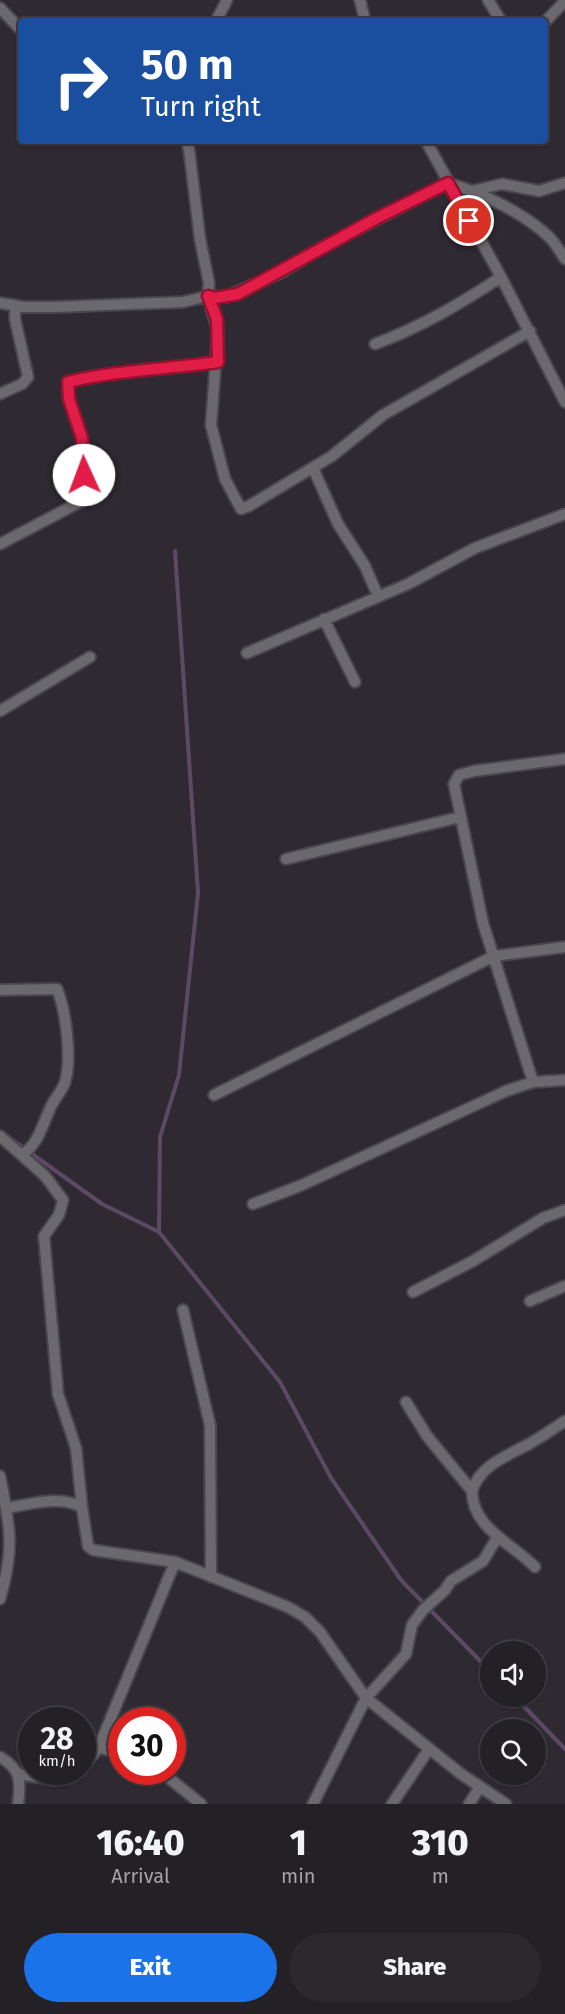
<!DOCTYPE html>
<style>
body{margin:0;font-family:"Fira Sans",sans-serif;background:#2b282e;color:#f1f3f6;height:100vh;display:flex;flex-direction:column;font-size:22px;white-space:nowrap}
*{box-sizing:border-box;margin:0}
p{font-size:20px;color:#a3a3a7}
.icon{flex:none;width:33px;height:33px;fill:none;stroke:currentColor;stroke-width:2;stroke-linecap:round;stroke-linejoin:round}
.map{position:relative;height:1804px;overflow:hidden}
.drawer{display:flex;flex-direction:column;background:#232026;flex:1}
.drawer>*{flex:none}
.banner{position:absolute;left:18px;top:18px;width:530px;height:126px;border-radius:6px;box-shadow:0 2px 4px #0004,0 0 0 2px #403e43;background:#1a4fa0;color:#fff;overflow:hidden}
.tools{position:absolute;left:480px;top:1641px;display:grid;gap:12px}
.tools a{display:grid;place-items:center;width:66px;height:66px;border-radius:50%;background:#232026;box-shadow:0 2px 4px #0004,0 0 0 2px #403e43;font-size:30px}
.speed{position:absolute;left:18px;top:1707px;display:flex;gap:12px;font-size:30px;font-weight:700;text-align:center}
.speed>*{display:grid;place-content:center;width:78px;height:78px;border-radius:50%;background:#232026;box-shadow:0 2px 4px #0004,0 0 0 2px #403e43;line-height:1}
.speed small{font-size:15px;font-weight:400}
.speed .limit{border:9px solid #d22;background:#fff;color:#111}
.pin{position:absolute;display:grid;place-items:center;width:51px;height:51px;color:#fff;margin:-26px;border:3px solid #fff;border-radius:50%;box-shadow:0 2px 6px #0007}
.me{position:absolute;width:66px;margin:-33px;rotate:358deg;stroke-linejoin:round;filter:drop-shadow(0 0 4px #0008)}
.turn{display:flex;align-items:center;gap:21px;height:126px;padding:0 24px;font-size:27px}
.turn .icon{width:78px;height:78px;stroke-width:2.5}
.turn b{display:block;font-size:42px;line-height:51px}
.eta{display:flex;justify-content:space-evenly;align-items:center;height:102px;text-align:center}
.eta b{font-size:36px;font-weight:800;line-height:42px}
.action{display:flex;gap:12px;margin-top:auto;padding:12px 24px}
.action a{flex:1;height:69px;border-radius:36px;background:#1a73e8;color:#fff;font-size:24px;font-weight:800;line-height:69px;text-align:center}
.action a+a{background:#2b282e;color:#f1f3f6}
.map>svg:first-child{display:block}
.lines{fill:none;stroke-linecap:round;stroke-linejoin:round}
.stream{stroke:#5c4a65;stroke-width:4}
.minor-casing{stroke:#4a464d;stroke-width:14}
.minor{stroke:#6b696d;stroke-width:10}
.route-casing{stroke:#92132f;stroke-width:15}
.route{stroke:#e11d48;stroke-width:10}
</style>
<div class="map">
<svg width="565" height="1804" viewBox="0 0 565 1804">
<rect width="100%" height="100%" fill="#2f2a32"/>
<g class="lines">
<path class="stream" d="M 0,1131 L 102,1204 L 159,1232 L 280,1382 L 331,1478 L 401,1580 L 490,1671
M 159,1232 L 160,1137 L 179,1075 L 198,893 L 175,551
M 514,1696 L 565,1749"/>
<g class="minor-casing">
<path id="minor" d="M 360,0 L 365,21
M 488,0 L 501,21
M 0,8 L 21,30
M 216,21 L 227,0
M 544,23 L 565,1
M 186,141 L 189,149 L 200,239 L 209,283 L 208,296 L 218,332 L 211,425 L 225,479 L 241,509 L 249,506 L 332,456 L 383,415 L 530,331
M 426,141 L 501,277 L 565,402
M 472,191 L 502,184 L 539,191 L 565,183
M 0,303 L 24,307 L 55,307 L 183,302 L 208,296 L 226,297 L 282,272 L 317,250 L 448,183 C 482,193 522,212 548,236 C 555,242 560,252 565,259
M 375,344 C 421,327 460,304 501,277
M 0,394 L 22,384 L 28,377 L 15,319 L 15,306
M 313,468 L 338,524 L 365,566 L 378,596
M 0,544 L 82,501 L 82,438 L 69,399 L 68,382 C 117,370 168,369 218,362
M 324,619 L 355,682
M 247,653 L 408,584 L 475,548 L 565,514
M 0,711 L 90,657
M 286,859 L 460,817
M 0,990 L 57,989 C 66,1011 72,1059 65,1082 C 62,1092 52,1101 49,1111 C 42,1126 38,1144 23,1154
M 533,1082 L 483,923 L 454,784 L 459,775 L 474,771 L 565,759
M 214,1095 L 494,956 L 565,947
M 0,1136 L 45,1176 L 63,1200 L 59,1215 L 44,1236 L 58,1394 L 76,1448 L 82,1507
M 253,1204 L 302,1185 L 506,1091 L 533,1082 L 565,1080
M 413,1292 L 473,1261 L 543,1218 L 565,1210
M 530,1301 L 565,1286
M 183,1310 L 210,1425 L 211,1577
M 406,1402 L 427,1436 L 472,1491
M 0,1476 C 10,1526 15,1548 0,1599
M 7,1508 C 32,1504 59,1495 82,1507 L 88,1546 L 93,1550 L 175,1562 L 288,1607 L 305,1617 L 320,1632 L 366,1698 L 461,1774 L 506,1804
M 535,1567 C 513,1544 472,1528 472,1491 C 480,1465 507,1456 529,1444 C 541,1437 553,1429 565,1421
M 99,1747 L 122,1755
M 0,1757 C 21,1769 21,1781 18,1804
M 82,1768 L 99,1747 L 175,1562
M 156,1772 L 169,1778 L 201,1804
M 19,1774 L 55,1780 L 79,1772
M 313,1804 L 366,1698 L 406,1654 L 412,1625 L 423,1610 L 445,1590 L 451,1581 L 483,1561 L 497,1538
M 392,1804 L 429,1749
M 469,1804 L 480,1787"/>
</g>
<use href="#minor" class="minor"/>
</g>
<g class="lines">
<g class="route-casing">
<path id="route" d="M 84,475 L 82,438 L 69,399 L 68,382 C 117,370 168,369 218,362 L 217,319 L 208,296 L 215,298 L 238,294 L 377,218 L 448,183 L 469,221"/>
</g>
<use href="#route" class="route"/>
</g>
</svg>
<div class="tools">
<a><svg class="icon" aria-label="sound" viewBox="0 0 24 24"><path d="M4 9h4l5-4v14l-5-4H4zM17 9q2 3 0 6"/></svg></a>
<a><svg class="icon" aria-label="search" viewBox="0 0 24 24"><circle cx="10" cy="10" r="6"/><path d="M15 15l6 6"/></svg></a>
</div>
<div class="speed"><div>28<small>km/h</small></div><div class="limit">30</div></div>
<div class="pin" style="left:469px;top:221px;background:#d93025"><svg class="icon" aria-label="arrive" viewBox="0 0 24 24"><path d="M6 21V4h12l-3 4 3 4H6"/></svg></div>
<svg class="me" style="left:84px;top:475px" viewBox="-20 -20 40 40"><circle r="19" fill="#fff"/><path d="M0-13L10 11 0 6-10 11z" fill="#e11d48"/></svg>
<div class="banner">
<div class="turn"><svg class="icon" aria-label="right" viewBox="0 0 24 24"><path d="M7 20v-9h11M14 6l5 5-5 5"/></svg><div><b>50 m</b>Turn right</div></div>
</div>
</div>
<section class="drawer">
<div class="eta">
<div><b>16:40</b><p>Arrival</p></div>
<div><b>1</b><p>min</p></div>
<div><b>310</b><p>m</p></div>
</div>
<div class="action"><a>Exit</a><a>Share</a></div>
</section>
